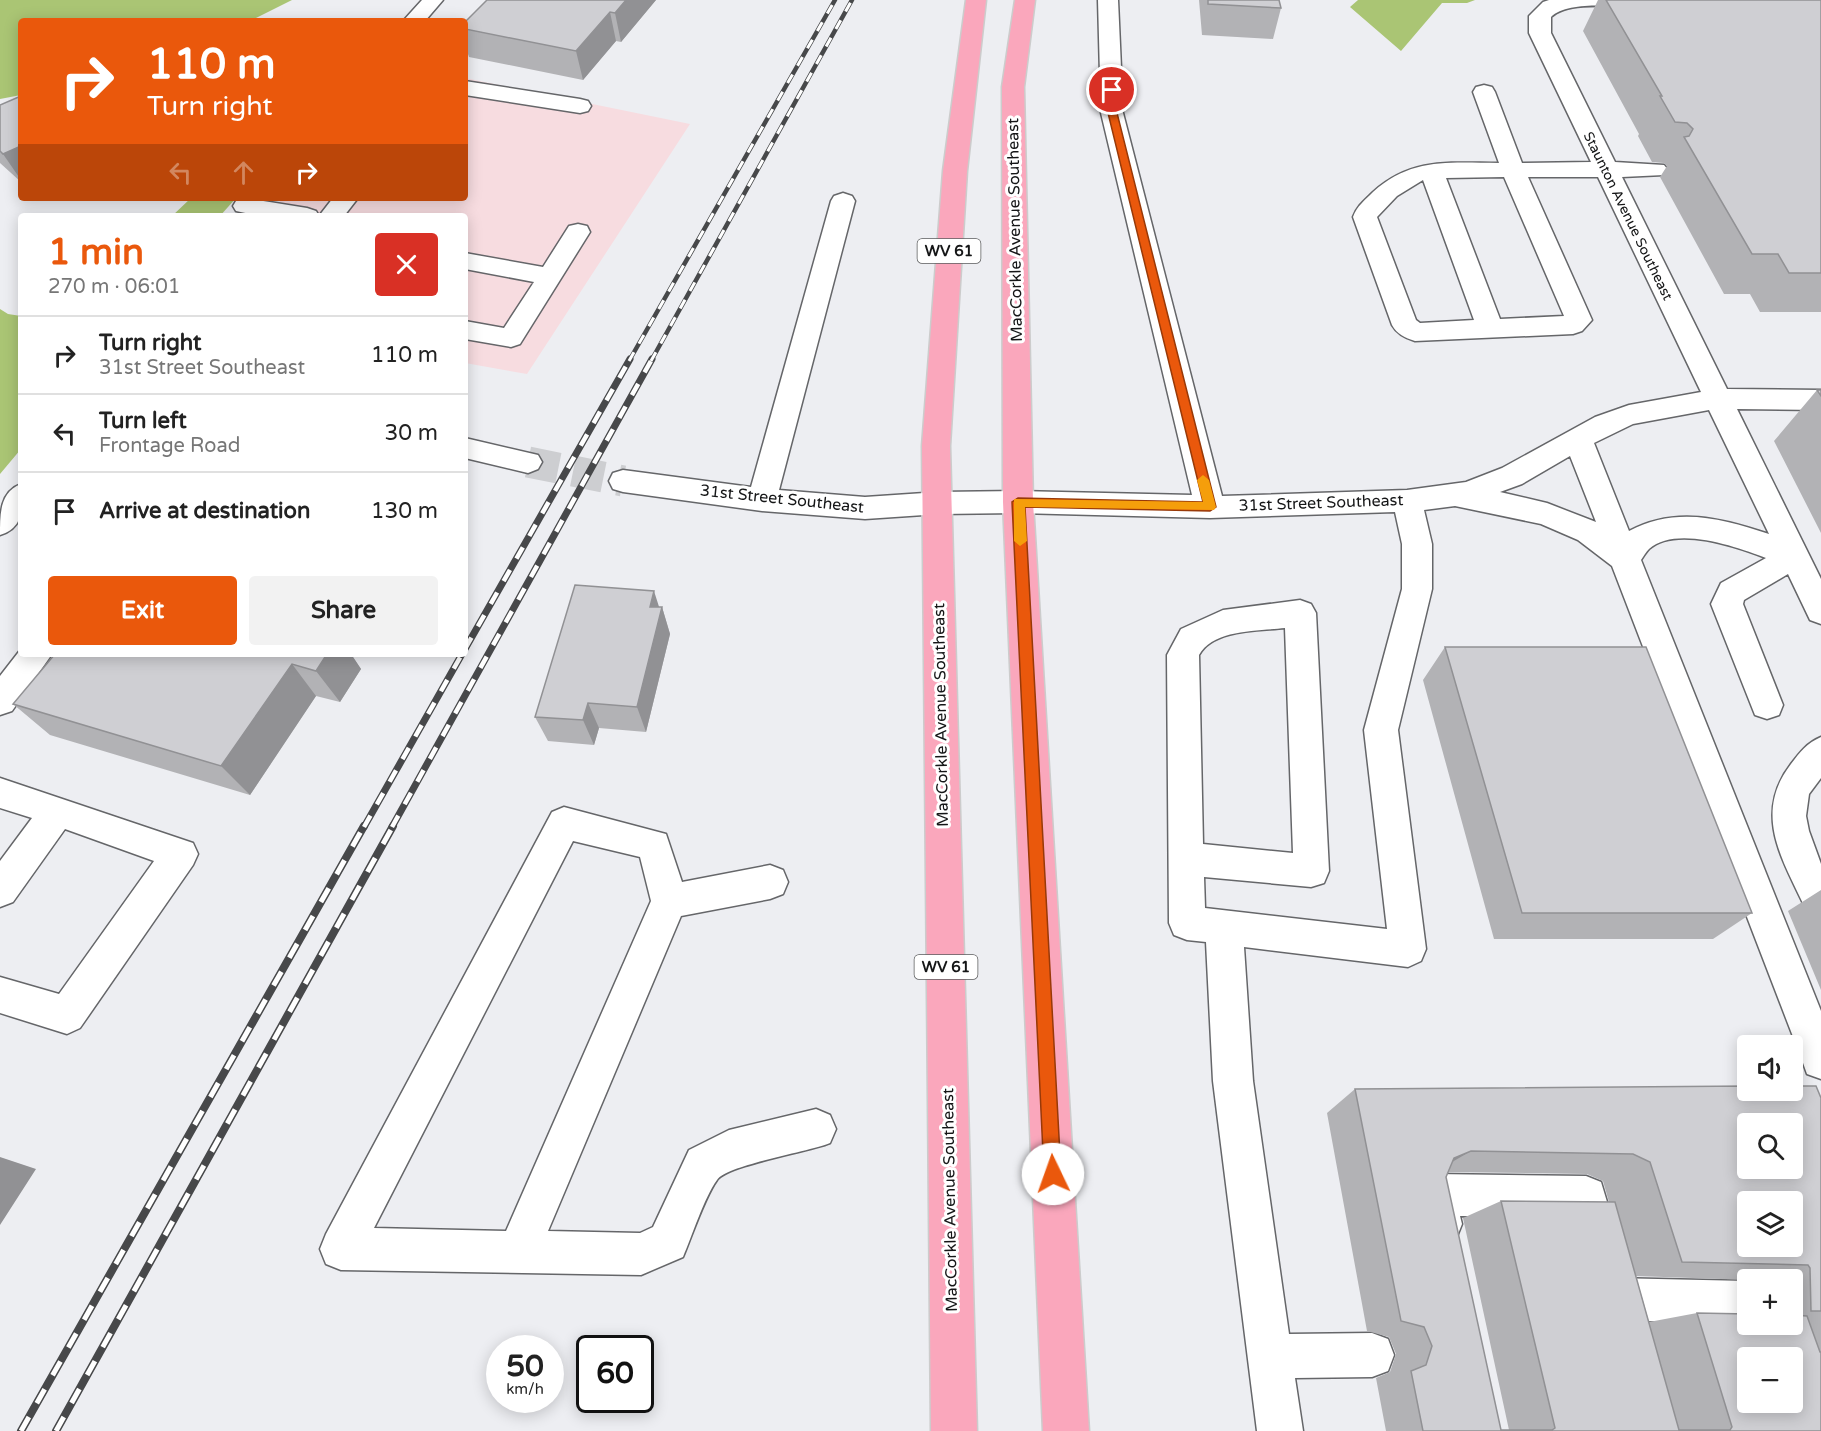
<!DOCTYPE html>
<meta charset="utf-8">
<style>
body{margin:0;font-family:"Varela Round",sans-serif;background:#f2f2f2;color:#222;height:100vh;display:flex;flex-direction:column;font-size:22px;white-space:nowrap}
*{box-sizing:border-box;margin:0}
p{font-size:20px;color:#767676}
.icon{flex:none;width:33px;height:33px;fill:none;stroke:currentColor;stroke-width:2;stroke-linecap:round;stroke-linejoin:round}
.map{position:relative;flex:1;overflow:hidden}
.details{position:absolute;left:18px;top:213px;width:450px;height:444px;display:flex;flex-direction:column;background:#fff;border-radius:6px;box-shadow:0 3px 15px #0003}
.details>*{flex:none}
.banner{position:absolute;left:18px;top:18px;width:450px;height:183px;border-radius:6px;box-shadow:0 3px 15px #0003;background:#ea580c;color:#fff;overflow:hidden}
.fabs{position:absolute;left:1737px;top:1035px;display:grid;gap:12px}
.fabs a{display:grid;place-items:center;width:66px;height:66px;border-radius:6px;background:#fff;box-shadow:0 3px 15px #0003;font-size:30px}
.speed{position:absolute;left:486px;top:1335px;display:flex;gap:12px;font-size:30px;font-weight:700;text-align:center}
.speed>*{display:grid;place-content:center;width:78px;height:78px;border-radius:50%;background:#fff;box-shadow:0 3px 15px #0003;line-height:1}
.speed small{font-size:15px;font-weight:400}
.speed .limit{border:3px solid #111;border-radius:9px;background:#fff;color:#111}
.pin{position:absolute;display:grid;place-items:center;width:51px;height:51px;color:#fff;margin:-26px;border:3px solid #fff;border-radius:50%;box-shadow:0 2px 6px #0007}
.me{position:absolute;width:66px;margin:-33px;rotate:357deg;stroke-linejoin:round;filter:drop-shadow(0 0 4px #0008)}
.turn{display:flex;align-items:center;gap:21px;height:126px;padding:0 30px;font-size:27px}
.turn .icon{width:78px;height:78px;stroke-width:2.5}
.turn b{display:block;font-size:42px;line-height:51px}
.lanes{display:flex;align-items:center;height:57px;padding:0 30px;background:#0003;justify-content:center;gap:30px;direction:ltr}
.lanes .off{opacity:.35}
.round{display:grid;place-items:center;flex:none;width:63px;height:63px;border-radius:6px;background:#f2f2f2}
.summary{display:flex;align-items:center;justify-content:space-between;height:102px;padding:0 30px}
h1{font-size:36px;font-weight:800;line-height:45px;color:#ea580c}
.primary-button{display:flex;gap:12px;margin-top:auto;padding:12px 30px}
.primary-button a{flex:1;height:69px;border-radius:6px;background:#ea580c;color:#fff;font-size:24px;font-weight:800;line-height:69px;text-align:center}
.primary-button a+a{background:#f2f2f2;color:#222}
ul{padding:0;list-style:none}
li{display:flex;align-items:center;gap:18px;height:78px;padding:0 30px;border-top:2px solid #e0e0e0}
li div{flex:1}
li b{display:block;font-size:22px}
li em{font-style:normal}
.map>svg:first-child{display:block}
.commercial{fill:#f7dce0}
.forest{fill:#aac574}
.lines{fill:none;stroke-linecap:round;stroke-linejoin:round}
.minor-tunnel{stroke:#cdced1;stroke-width:31;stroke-dasharray:31 15;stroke-linecap:butt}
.minor-casing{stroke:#656669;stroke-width:3}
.major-casing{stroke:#ccc;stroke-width:3}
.minor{fill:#fff;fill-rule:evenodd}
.major{fill:#faa7bc;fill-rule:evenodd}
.rail-far2-casing{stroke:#47484a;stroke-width:4.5}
.rail-far1-casing{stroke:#47484a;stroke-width:7}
.rail-casing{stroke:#47484a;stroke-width:8}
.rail-far2{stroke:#fff;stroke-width:3;stroke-dasharray:10;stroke-linecap:butt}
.rail-far1{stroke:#fff;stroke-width:4.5;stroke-dasharray:13;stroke-linecap:butt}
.rail{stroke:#fff;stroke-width:5;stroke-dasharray:16;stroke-linecap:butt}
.wall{fill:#b2b2b5;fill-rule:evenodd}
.shaded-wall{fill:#919194}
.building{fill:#cfcfd3;stroke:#919194;stroke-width:1.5;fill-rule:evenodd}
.route{fill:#ea580c;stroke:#983908;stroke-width:1.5}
.slow{fill:#f59e0b}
.labels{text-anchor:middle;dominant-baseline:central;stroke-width:6;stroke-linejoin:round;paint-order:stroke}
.far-street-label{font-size:14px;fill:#151617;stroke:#fff}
.shield{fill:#fff;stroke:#5b5c5d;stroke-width:1.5}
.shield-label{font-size:15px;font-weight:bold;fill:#151617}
.street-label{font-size:16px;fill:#151617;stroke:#fff}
</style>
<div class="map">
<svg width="1821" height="1431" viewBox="0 0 1821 1431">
<rect width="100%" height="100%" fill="#edeef2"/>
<path class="commercial" d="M 465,78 L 690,124 L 527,374 L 465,363 L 465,216 L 267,216 L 283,198 L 465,198 Z"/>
<path class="forest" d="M 0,0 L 292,0 L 250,21 L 21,21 L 21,95 L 0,99 Z
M 1358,0 L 1475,0 L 1467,3 L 1442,3 L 1401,51 L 1350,7 Z
M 191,198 L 236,198 L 220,216 L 172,216 Z
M 0,309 L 8,314 L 21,316 L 21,449 L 0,474 Z"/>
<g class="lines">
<path class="minor-tunnel" d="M 528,462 L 623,481"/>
<g class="minor-casing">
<path id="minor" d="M 422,0 L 443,0 L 425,21 L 403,21 Z
M 1098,0 L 1118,0 L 1123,113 L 1222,496 L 1407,490 L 1466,482 L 1502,468 L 1595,417 L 1629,405 L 1701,392 L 1598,177 L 1528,177 L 1592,320 L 1582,331 L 1573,334 L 1415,341 C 1405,338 1397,334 1392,325 L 1353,217 C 1357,206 1365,200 1373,192 C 1412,157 1450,163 1499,163 L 1473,92 L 1476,87 L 1484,85 L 1492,87 L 1495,92 L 1522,163 L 1591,162 L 1529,33 L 1529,16 L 1543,2 L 1549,0 L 1652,0 L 1649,5 L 1642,7 C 1618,7 1568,0 1551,17 L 1551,33 L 1615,162 L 1664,165 L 1668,170 L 1664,175 L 1622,177 L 1727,389 L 1821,390 L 1821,410 L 1737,409 L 1821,579 L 1821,624 L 1810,620 L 1788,574 L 1744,600 L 1743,604 L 1783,705 L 1779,715 L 1767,719 L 1755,715 L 1711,604 L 1721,583 L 1766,558 C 1737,547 1676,525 1649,549 C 1646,552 1643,557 1641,560 L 1821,1011 L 1821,1079 L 1807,1074 L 1802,1060 L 1612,566 L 1578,540 L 1541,524 L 1455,506 L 1424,510 L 1432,544 L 1432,589 L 1398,730 L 1426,949 L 1421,961 L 1408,967 L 1244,947 L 1253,1081 L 1289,1334 L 1372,1333 L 1388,1339 L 1394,1355 L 1388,1371 L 1372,1377 L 1295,1378 L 1303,1431 L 1257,1431 L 1213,1081 L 1206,942 L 1187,940 L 1174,935 L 1169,923 L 1167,655 L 1181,629 L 1223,610 L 1300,600 L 1311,604 L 1316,613 L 1329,871 L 1324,883 L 1311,887 L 1204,877 L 1205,908 L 1387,929 L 1364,730 L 1402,589 L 1402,544 L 1395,512 L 1210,518 L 1018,513 L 939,514 L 865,519 L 762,511 L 623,492 L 613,489 L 609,481 L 613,473 L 623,470 L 751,487 L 831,201 L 834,196 L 843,193 L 852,196 L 855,201 L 779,490 L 865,497 L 939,492 L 1018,491 L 1192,495 L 1101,113 ZM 1504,177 L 1564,316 L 1500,319 L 1446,178 ZM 1423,180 L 1474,320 L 1420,323 L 1416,320 L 1377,217 L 1397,196 ZM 1709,410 L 1769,534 C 1722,518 1675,506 1629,531 L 1594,443 L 1633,424 ZM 1570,456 L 1596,522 L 1547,503 L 1500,492 L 1522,484 ZM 1285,628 L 1293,853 L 1203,844 L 1199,655 C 1213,629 1259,631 1285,628 Z
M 465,81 L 580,99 L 588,101 L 591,106 L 588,111 L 580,113 L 465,95 Z
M 245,198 L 307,208 L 316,211 L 319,216 L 333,198 L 358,198 L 344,216 L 260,216 L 236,211 L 233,206 L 236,201 Z
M 578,224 L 587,226 L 590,232 L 520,344 L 511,347 L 465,339 L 465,321 L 504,328 L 534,282 L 465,269 L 465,253 L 543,267 L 569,226 Z
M 465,438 L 538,455 L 542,462 L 538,469 L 528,473 L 465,458 Z
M 21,484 C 21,506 26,527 0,535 C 0,513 0,492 21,484 Z
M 21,649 L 21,654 L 52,654 L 12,711 L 0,715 L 0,676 Z
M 1821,737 L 1821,778 L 1809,794 L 1806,816 L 1809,831 L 1821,864 L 1821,919 L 1808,914 C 1785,863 1751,816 1791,764 C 1800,752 1807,743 1821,737 Z
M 0,778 L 193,843 L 198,854 L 193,865 L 80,1028 L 67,1034 L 0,1013 L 0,977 L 59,994 L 154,861 L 65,829 L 13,902 L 0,907 L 0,861 L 32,818 L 0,808 Z
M 564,807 L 666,834 L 682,882 L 770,865 L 783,870 L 788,882 L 783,894 L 770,899 L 681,916 L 548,1231 L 640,1233 L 653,1227 L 689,1150 L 729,1130 L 816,1109 L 830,1115 L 836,1129 L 830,1143 C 808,1152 727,1165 717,1180 C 704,1198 692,1236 683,1257 L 641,1275 L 341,1270 L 326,1264 L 320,1249 L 326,1234 L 552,812 ZM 573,841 L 640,857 L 651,901 L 506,1231 L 374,1228 Z
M 1435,1174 L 1586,1176 L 1601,1182 L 1620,1245 L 1614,1260 L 1599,1266 L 1584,1260 L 1571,1217 L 1460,1216 L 1462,1224 L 1456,1239 L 1441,1245 L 1426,1239 L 1420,1224 L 1414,1195 L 1420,1180 Z
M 1613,1278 L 1748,1281 L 1748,1324 L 1613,1320 L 1598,1314 L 1592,1299 L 1598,1284 Z"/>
</g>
<g class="major-casing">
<path id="major" d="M 966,0 L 986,0 L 967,171 L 950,446 L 977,1431 L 931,1431 L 922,446 L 943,171 Z
M 1015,0 L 1035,0 L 1024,87 L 1033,502 L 1089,1431 L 1043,1431 L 1003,502 L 1002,87 Z"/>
</g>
<use href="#minor" class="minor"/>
<use href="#major" class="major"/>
<g class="rail-far2-casing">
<path id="rail-far2" d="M 629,361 L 835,0
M 651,361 L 852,0"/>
</g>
<g class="rail-far1-casing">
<path id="rail-far1" d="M 465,649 L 630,359
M 364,827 L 462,654
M 392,827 L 652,359"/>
</g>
<g class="rail-casing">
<path id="rail" d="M 21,1431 L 364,826
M 56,1431 L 393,826"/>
</g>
<use href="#rail-far2" class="rail-far2"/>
<use href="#rail-far1" class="rail-far1"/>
<use href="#rail" class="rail"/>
</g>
<path class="wall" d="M 487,0 L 656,0 L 621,42 L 616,41 L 583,80 L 469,57 L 465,45 L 465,22 Z
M 1199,0 L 1279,0 L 1281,8 L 1273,39 L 1202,35 Z
M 1598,0 L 1821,0 L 1821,312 L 1760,312 L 1750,294 L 1724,294 L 1660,177 L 1667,166 L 1664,163 L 1652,162 L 1638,136 L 1639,134 L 1583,31 Z
M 21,96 L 21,182 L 0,163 L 0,105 Z
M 1817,390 L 1821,390 L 1821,533 L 1774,441 Z
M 659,607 L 662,607 L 670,634 L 646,732 L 599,728 L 594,745 L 548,741 L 535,717 Z
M 1445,647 L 1752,913 L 1713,939 L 1494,939 L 1423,680 Z
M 55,654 L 351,654 L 361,669 L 340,702 L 316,696 L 250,795 L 50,735 L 13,704 Z
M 1821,890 L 1821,990 L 1788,911 Z
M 1355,1089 L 1821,1098 L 1821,1431 L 1386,1431 L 1376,1378 L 1390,1372 L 1396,1354 L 1389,1337 L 1367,1331 L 1327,1113 ZM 1448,1172 L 1587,1174 L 1603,1181 L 1609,1202 L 1501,1201 L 1463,1218 L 1509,1430 L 1501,1430 L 1446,1177 ZM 1636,1276 L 1749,1280 L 1792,1280 L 1792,1324 L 1697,1313 L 1649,1322 Z"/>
<path class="shaded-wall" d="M 626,0 L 656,0 L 621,42 L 615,13 Z
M 610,12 L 616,41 L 583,80 L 576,51 Z
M 21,146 L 21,180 L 3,154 Z
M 654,591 L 661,613 L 662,607 L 670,634 L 646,732 L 637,707 L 650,607 Z
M 327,654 L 351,654 L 361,669 L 340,702 L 316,671 Z
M 292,664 L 316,696 L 250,795 L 221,766 Z
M 588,703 L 599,728 L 594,745 L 583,720 Z
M 1471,1151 L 1435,1172 L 1454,1158 Z
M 0,1157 L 36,1169 L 0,1225 Z"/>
<path class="building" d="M 487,0 L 626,0 L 615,13 L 610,12 L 576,51 L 465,29 L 465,22 Z
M 1208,0 L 1279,0 L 1281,8 L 1208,4 Z
M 1606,0 L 1821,0 L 1821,273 L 1789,273 L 1778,254 L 1752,254 L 1684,137 L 1689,136 L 1693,129 L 1687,123 L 1675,122 L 1660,96 L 1662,96 Z
M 21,96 L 21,146 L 3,154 L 0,151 L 0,105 Z
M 1817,390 L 1821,390 L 1821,396 Z
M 575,585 L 654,591 L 650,607 L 662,607 L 637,707 L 588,703 L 583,720 L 535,717 Z
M 1445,647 L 1646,647 L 1752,913 L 1522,913 Z
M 55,654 L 327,654 L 316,671 L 292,664 L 221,766 L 13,704 Z
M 1748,1086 L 1748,1090 L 1792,1090 L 1792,1086 L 1816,1086 L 1821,1098 L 1821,1311 L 1811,1311 L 1810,1268 L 1808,1265 L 1682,1262 L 1650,1162 L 1633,1154 L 1471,1151 L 1454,1158 L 1446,1177 L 1501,1430 L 1552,1430 L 1555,1428 L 1501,1201 L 1615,1202 L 1679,1430 L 1730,1430 L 1732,1427 L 1697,1313 L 1748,1314 L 1748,1324 L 1792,1324 L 1792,1315 L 1807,1316 L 1820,1352 L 1821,1352 L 1821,1431 L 1423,1431 L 1411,1371 L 1426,1365 L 1432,1346 L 1424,1327 L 1401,1321 L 1355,1089 ZM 1748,1124 L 1792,1124 L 1792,1168 L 1748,1168 ZM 1748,1202 L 1792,1202 L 1792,1246 L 1748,1246 ZM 1748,1358 L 1792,1358 L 1792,1402 L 1748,1402 Z"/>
<path class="route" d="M 1108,88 L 1116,90 L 1117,113 L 1216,507 L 1210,511 L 1025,507 L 1061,1174 L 1059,1180 L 1053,1182 L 1047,1180 L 1044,1174 L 1012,502 L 1018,498 L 1203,502 L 1108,113 Z"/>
<path class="slow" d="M 1203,475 L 1209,480 L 1216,507 L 1214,510 L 1025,507 L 1027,541 L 1020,546 L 1014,541 L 1014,499 L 1203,502 L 1197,480 Z"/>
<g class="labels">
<g class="far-street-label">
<text transform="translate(1628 216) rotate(64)">Staunton Avenue Southeast</text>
</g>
<g class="shield">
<rect x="917.5" y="239" width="63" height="24" rx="4.5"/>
<rect x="914.5" y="955" width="63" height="24" rx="4.5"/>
</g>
<g class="shield-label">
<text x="949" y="251">WV 61</text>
<text x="946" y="967">WV 61</text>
</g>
<g class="street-label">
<text transform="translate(1015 230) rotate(-91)">MacCorkle Avenue Southeast</text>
<text transform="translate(782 499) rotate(6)">31st Street Southeast</text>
<text transform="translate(1321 503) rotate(-2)">31st Street Southeast</text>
<text transform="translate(941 715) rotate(-91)">MacCorkle Avenue Southeast</text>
<text transform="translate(950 1200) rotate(-91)">MacCorkle Avenue Southeast</text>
</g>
</g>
</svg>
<div class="fabs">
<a><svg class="icon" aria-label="sound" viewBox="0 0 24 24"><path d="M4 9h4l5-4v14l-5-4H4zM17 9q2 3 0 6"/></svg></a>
<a><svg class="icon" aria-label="search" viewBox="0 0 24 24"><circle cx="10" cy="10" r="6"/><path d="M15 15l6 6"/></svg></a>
<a><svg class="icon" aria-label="layers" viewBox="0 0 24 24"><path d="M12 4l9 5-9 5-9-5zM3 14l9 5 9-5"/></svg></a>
<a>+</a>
<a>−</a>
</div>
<div class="speed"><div>50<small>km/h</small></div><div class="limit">60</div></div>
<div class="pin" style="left:1112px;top:90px;background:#d93025"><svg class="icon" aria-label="arrive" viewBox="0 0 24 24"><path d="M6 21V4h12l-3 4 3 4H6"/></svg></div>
<svg class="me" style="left:1053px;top:1174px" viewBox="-20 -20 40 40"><circle r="19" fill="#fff"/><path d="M0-13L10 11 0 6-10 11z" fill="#ea580c"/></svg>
<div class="banner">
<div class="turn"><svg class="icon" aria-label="right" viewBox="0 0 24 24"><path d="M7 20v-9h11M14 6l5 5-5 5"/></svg><div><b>110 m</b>Turn right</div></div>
<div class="lanes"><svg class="icon off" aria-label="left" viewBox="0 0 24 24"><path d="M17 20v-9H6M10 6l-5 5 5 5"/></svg><svg class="icon off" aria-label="ahead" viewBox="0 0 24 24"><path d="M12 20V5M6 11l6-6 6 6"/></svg><svg class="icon" aria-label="right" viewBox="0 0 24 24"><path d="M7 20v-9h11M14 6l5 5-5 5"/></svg></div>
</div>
<section class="details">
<div class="summary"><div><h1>1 min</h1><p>270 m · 06:01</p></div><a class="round" style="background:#d93025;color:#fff"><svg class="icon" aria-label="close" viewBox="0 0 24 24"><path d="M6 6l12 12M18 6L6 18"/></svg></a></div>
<ul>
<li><svg class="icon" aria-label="right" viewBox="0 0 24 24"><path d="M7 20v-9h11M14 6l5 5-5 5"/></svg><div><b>Turn right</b><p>31st Street Southeast</p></div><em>110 m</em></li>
<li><svg class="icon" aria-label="left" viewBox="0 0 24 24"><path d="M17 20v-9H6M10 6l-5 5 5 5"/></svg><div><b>Turn left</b><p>Frontage Road</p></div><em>30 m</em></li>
<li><svg class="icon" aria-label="arrive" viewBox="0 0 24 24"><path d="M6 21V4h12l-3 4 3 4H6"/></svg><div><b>Arrive at destination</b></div><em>130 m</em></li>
</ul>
<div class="primary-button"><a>Exit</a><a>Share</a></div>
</section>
</div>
